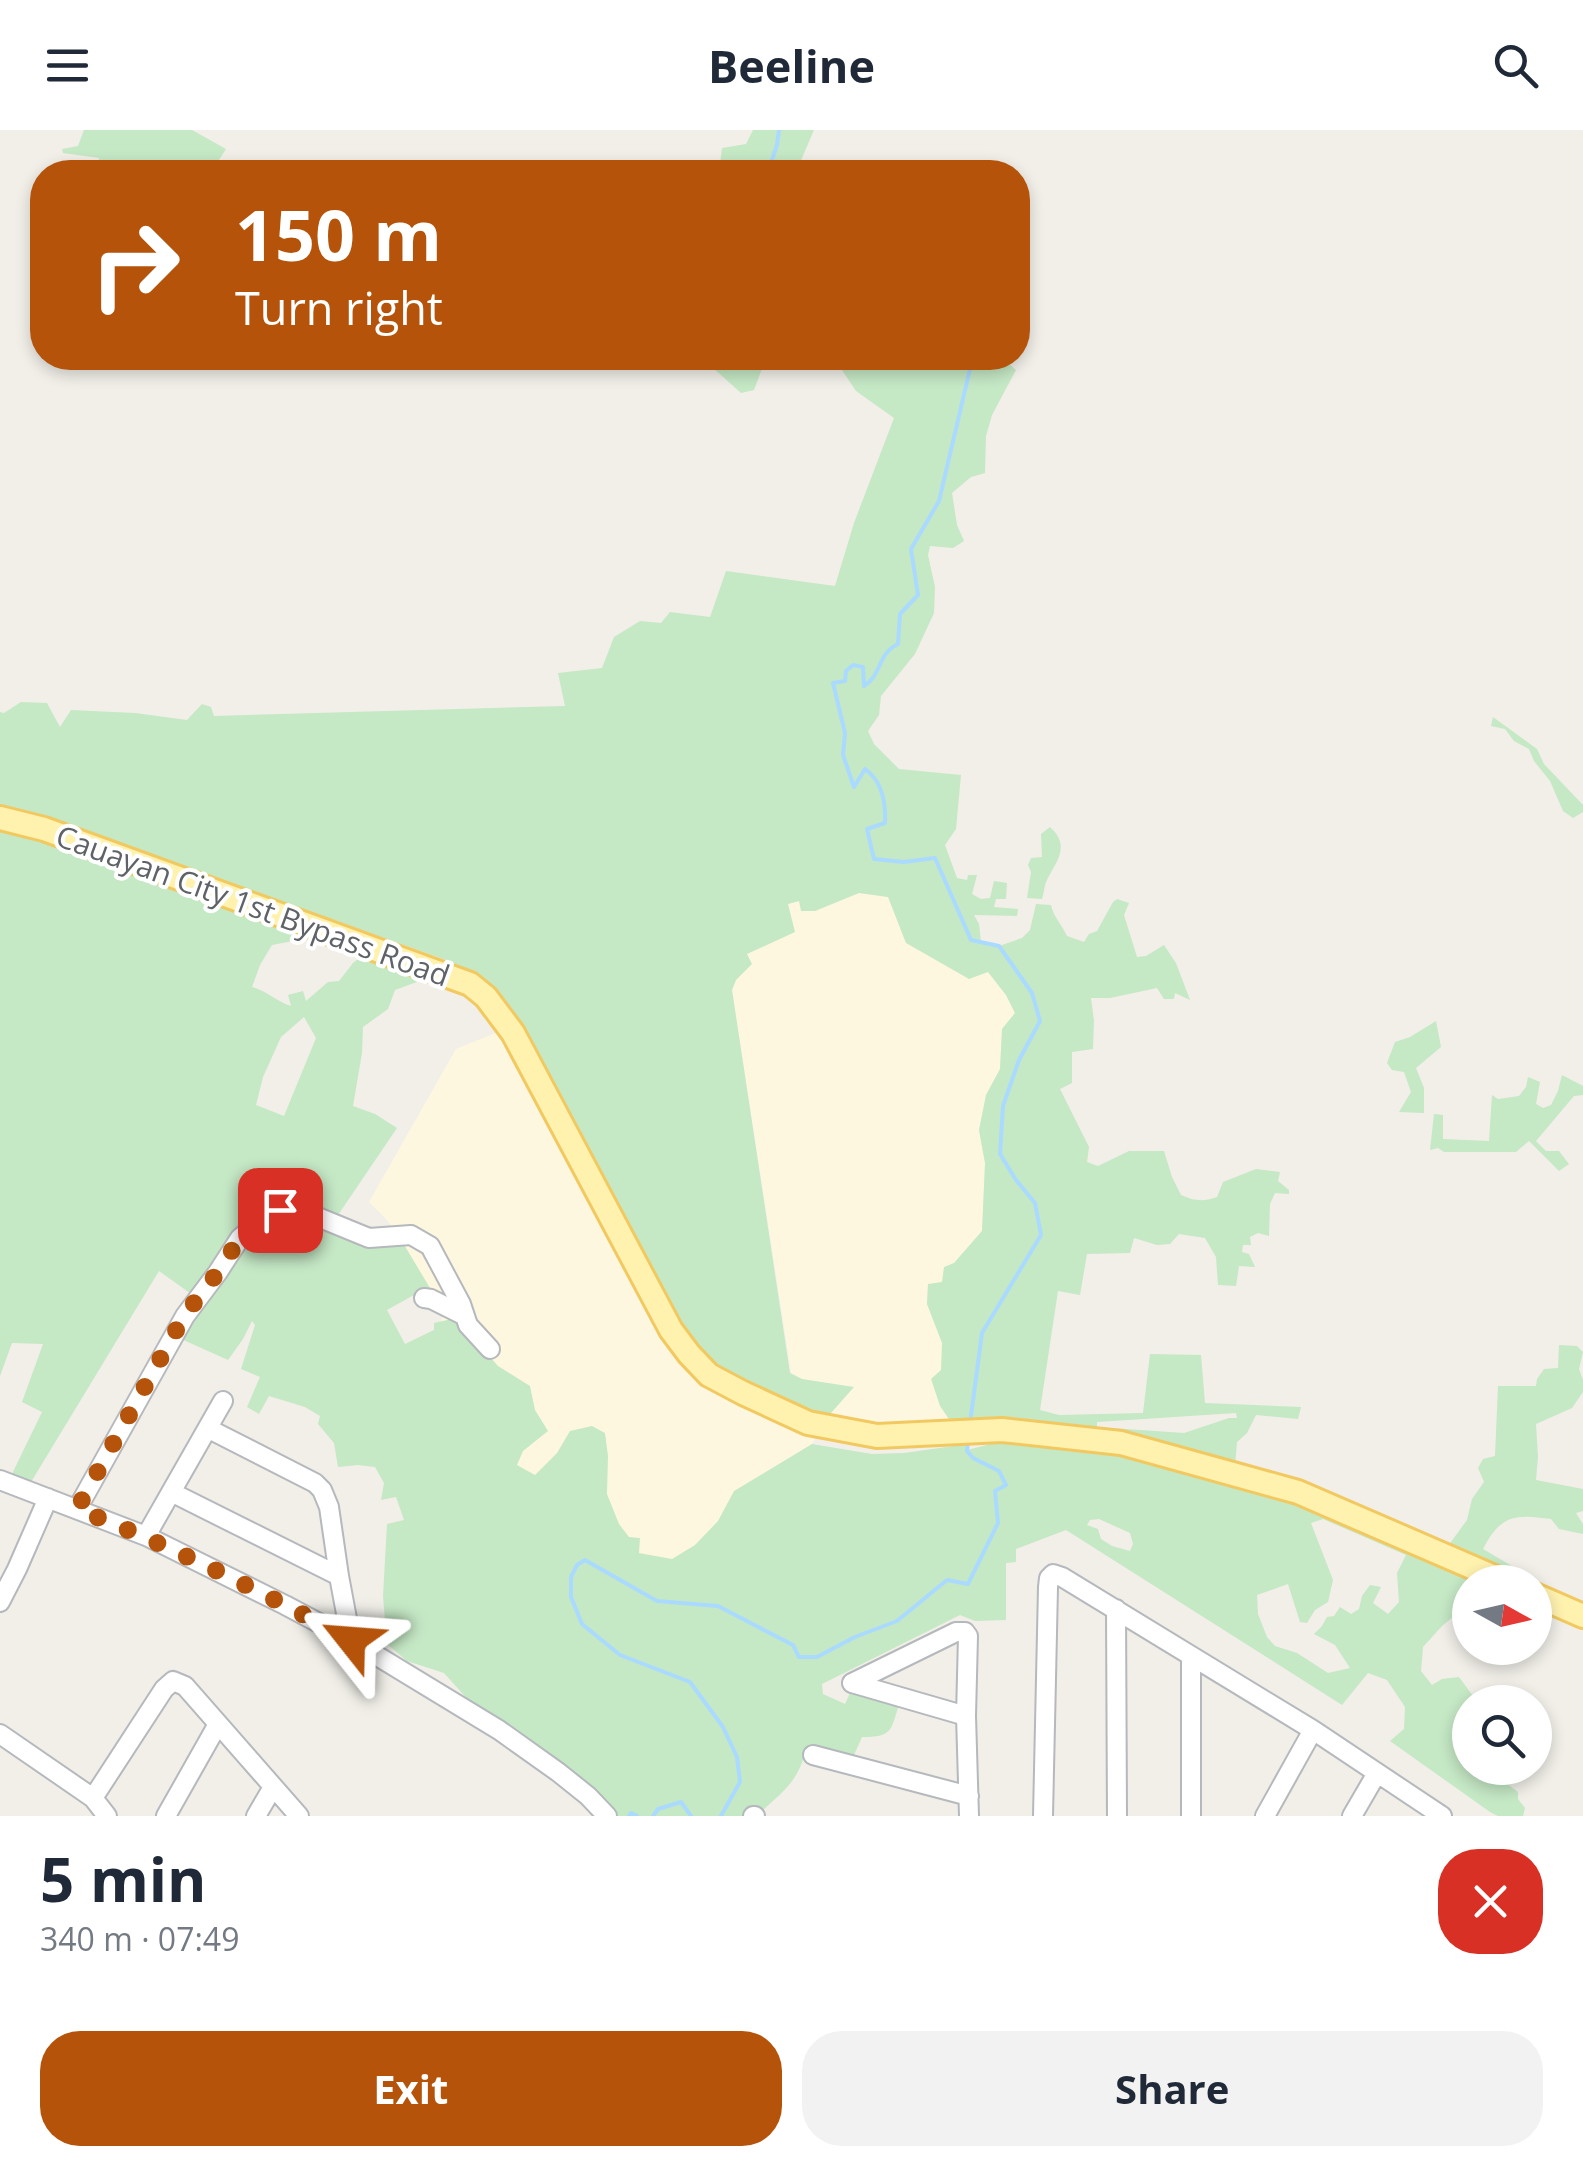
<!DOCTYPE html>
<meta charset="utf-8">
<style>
body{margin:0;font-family:"Open Sans",sans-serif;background:#f2f2f3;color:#1f2937;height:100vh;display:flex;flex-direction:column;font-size:38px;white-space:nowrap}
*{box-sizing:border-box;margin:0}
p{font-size:32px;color:#747a83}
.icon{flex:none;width:55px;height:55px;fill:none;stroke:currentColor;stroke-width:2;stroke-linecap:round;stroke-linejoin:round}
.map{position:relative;height:1686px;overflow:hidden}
.side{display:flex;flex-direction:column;background:#fff;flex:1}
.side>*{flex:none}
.guide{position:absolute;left:30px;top:30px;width:1000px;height:210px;border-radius:40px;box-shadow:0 5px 15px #0003;background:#b45309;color:#fff;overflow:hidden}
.needle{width:65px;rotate:98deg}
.tools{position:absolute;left:1452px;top:1435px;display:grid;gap:20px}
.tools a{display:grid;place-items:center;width:100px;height:100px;border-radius:50%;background:#fff;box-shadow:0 5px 15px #0003;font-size:50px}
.pin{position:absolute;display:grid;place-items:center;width:85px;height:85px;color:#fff;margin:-42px;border-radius:20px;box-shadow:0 5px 15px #0006}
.me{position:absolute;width:110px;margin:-55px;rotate:298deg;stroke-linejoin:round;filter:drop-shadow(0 0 8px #0008)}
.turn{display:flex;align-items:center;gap:35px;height:210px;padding:0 40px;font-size:45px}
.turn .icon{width:130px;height:130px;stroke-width:2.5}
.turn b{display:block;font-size:70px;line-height:85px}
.round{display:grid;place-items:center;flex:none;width:105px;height:105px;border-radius:40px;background:#f2f2f3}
.head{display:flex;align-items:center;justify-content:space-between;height:170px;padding:0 40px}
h1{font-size:60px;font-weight:700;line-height:75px}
.cta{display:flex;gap:20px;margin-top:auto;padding:20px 40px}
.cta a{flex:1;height:115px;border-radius:40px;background:#b45309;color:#fff;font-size:40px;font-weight:700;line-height:115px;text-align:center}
.cta a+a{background:#f2f2f3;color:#1f2937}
header{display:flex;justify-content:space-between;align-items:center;height:130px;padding:0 40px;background:#fff;font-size:45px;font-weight:700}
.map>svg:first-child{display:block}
.commercial{fill:#fef7e0}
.green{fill:#c5e8c5;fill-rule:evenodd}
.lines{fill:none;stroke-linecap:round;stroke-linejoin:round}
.stream{stroke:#aadaff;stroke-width:4}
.minor-casing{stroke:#b5b8bc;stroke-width:22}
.major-casing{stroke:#f2c960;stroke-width:28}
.minor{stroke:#fff;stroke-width:18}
.major{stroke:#fff2af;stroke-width:22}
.route{stroke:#b45309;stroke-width:18;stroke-dasharray:0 32.4}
.labels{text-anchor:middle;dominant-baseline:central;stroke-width:8;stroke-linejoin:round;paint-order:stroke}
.street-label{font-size:30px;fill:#5f6368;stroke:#fff}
</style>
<header><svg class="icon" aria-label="menu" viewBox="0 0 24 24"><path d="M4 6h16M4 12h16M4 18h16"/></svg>Beeline<svg class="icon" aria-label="search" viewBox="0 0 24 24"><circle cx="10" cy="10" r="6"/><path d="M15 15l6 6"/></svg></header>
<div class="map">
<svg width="1583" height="1686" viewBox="0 0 1583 1686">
<rect width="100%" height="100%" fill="#f1efe8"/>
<path class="commercial" d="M 859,763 L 888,767 L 906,813 L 988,842 L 1006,865 L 1015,883 L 1002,899 L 1000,939 L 986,965 L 979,1000 L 985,1033 L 982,1101 L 954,1133 L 942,1152 L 928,1155 L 927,1174 L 942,1213 L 942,1240 L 953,1300 L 824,1291 L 812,1314 L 735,1361 L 719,1396 L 680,1435 L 554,1407 L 437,1206 L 444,1182 L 403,1113 L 387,1090 L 369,1072 L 456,919 L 518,894 L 721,1242 L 854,1258 L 802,1249 L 791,1243 L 732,860 L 736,850 L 751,834 L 747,824 L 757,819 L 788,774 L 800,771 L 815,781 Z"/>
<path class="green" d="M 84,0 L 192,0 L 226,19 L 215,36 L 226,42 L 133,42 L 98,37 L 99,28 L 63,23 L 62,19 L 78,16 Z
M 753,0 L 814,0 L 796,42 L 719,42 L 722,18 L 746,14 Z
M 702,228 L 766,228 L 754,260 L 741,263 Z
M 844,228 L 1002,228 L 1016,240 L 992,285 L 986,306 L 985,343 L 971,347 L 952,363 L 957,395 L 964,411 L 953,418 L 930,416 L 928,425 L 935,457 L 934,483 L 915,524 L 881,566 L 879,585 L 868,601 L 874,614 L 899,639 L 961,645 L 956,699 L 945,715 L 957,748 L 967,750 L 968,745 L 977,745 L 972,764 L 981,769 L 990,768 L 994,751 L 1007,753 L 1006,769 L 996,769 L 994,777 L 1018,779 L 1017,786 L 974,785 L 979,794 L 981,812 L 999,816 L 1022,808 L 1030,800 L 1036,774 L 1051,775 C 1053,786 1062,795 1067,806 L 1084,812 L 1089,804 L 1097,801 L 1113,772 L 1117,769 L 1129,773 L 1124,785 L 1137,827 L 1146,826 L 1164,815 L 1176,833 L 1190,870 L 1175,863 L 1174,869 L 1164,869 L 1157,858 L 1110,868 L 1091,868 L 1094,891 L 1093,919 L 1072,922 L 1072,953 L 1060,959 L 1089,1017 L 1087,1032 L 1098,1036 L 1129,1021 L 1164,1021 L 1172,1047 L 1181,1065 C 1195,1071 1202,1072 1217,1067 L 1223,1052 L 1256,1039 L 1280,1042 L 1278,1051 L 1289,1060 L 1289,1064 L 1275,1063 L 1270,1074 L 1269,1106 L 1258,1103 L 1250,1107 L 1251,1115 L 1243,1115 L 1242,1122 L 1249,1124 L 1255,1137 L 1239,1136 L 1236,1156 L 1218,1155 L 1216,1127 L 1205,1108 L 1179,1104 L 1170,1114 L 1157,1115 L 1134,1108 L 1130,1123 L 1087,1124 L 1080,1165 L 1058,1161 L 1040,1280 L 1059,1285 L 1143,1283 L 1150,1224 L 1201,1225 L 1205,1273 L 1301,1277 L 1298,1289 L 1256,1285 L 1247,1303 L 1237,1312 L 1235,1336 L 969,1298 L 967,1320 L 1007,1310 L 1140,1329 L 1285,1362 L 1480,1452 L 1470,1452 L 1470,1473 L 1442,1496 L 1423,1517 L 1421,1541 L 1432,1555 L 1442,1549 L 1459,1547 L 1473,1566 L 1480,1562 L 1480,1572 L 1470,1572 L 1470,1638 L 1490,1638 L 1493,1643 L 1518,1662 L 1518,1669 L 1525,1678 L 1523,1686 L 1498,1686 L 1490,1682 L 1390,1611 L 1404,1599 L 1405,1577 L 1387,1550 L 1368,1543 L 1342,1575 L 1066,1400 L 1016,1419 L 1016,1432 L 1006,1433 L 1006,1490 L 975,1491 L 960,1485 L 822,1554 L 823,1564 L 845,1574 L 851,1561 L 899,1574 C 891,1601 892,1607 862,1607 L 854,1625 L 843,1627 L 806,1620 C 797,1655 781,1662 757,1686 L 618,1686 L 586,1653 L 509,1595 L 471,1573 L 444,1543 L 407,1531 L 387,1514 L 383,1466 L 387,1394 L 404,1390 L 396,1367 L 381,1370 L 384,1353 L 375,1337 L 358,1335 L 338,1337 L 334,1313 L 318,1294 L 320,1286 L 305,1277 L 269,1266 L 259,1284 L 247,1277 L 260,1247 L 241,1239 L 255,1195 L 252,1191 L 243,1209 L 228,1230 L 179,1208 L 235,1123 L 269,1088 L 288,1085 L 403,1113 L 433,1163 L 412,1166 L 387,1180 L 405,1214 L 434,1200 L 434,1193 L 456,1188 L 498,1236 L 530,1256 L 535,1280 L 548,1301 L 523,1321 L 517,1335 L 535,1345 L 557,1323 L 570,1301 L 592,1296 L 605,1303 L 608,1326 L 607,1364 L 619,1394 L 629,1407 L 640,1408 L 639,1423 L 672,1429 L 695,1415 L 718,1391 L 734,1361 L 812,1314 L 872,1324 L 904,1323 L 954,1316 L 953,1295 L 940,1276 L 931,1249 L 941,1240 L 942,1213 L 927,1174 L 928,1154 L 942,1152 L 944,1137 L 954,1133 L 982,1101 L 985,1033 L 979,1000 L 986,965 L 1000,939 L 1002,899 L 1015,883 L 1006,865 L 988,842 L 969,849 L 906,813 L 888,767 L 859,763 L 815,781 L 801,781 L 799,771 L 788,774 L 795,802 L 747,824 L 752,834 L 736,850 L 732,860 L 790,1243 L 802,1249 L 854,1257 L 824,1291 L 721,1242 L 678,1196 L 492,857 L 446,830 L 61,693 L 0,682 L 0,582 L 4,583 L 21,572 L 47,573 L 60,597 L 71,580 L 135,583 L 187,590 L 202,574 L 211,577 L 214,586 L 565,576 L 558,543 L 602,538 L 614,507 L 640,491 L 661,493 L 670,482 L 710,487 L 726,441 L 835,456 L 854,393 L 894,288 L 856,261 L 842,240 ZM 1236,1283 L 1237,1288 L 1229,1288 L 1184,1303 L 1097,1297 L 1097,1292 ZM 1099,1389 L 1130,1403 L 1133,1414 L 1130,1421 L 1112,1416 L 1101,1409 L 1098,1399 L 1087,1395 L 1090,1390 ZM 1323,1389 L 1406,1425 L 1397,1443 L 1399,1472 L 1388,1484 L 1373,1473 L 1381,1457 L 1370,1455 L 1362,1466 L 1359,1479 L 1351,1484 L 1340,1477 L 1334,1486 L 1327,1487 L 1322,1496 L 1314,1504 L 1335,1515 L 1350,1538 L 1328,1543 L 1297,1523 L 1275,1516 L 1267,1507 L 1258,1484 L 1257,1465 L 1288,1454 L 1300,1492 L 1307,1493 L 1315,1480 L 1328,1472 L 1333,1450 L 1311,1393 Z
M 1493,587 L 1537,619 L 1544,634 L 1583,675 L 1583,682 L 1573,688 L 1563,681 L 1550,651 L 1534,631 L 1529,619 L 1514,611 L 1505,599 L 1491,596 Z
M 1050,697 C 1072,717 1055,732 1046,752 C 1044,757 1044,763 1042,769 L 1027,768 L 1031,742 L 1028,735 L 1031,728 L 1042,727 L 1041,704 Z
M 0,702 L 41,709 L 309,808 L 272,815 L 260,835 L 252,857 C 267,861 277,872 291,876 L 288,865 L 303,861 L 306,871 L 328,852 L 339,851 L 353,833 L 363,825 L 371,833 L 393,836 L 430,847 L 395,860 L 388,879 L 363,897 L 362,923 L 353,976 L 375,984 L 397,998 L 338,1085 L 308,1073 L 305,1059 C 286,1067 265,1074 248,1087 C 225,1106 210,1141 194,1166 L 159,1141 L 31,1352 L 11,1346 L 42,1282 L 22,1272 L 43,1214 L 12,1213 L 0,1246 ZM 304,887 L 316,908 L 284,986 L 256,975 L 263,947 L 281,907 Z
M 1436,891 L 1441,917 L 1416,938 L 1424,958 L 1424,983 L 1399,982 L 1411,962 L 1404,942 L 1392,940 L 1387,933 L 1395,912 L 1410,907 Z
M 1562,945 L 1583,956 L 1583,965 L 1574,966 L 1536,1011 L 1546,1021 L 1559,1021 L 1569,1034 L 1559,1041 L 1529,1011 L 1516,1022 L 1444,1022 L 1438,1018 L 1430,1020 L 1434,984 L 1443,985 L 1443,1009 L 1489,1011 L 1492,965 L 1498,969 L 1519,966 L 1526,957 L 1528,947 L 1540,952 L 1536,974 L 1543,978 L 1551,975 L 1558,961 Z
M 1559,1215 L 1577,1216 L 1583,1222 L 1579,1239 L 1583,1250 L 1583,1262 L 1572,1278 L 1536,1294 L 1538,1327 L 1536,1350 L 1583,1359 L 1583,1381 L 1576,1383 L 1583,1394 L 1583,1404 L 1559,1399 L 1551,1389 C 1516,1384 1501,1384 1483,1419 L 1541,1453 L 1583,1472 L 1583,1480 L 1535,1458 L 1535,1452 C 1506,1452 1474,1430 1448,1416 L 1467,1390 L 1472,1369 L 1484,1352 L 1478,1338 L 1483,1329 L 1495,1326 L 1498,1256 L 1536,1256 L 1537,1249 L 1544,1239 L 1558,1238 Z"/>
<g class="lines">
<path class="stream" d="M 768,42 L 777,15 L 779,0
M 969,228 L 970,239 L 939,371 L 911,419 L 918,465 L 900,484 L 898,514 C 877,524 882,545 864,556 L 863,537 L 853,535 L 846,541 L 845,551 L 833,553 L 845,603 L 843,625 L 854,657 L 865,639 C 883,652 886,673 885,693 L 867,699 L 874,729 L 904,732 L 935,728 L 971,810 L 999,816 L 1032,863 L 1040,891 L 1019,930 L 1003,976 L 1000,1024 L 1016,1050 L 1035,1073 L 1041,1105 L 982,1203 L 970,1293
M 629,1686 L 631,1683 L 637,1686
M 653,1686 L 658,1679 L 681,1672 L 691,1686
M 721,1686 L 740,1652 L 737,1627 L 723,1597 L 690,1552 L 620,1525 L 582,1494 L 571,1467 L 571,1447 L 577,1435 L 585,1430 L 657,1471 L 718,1476 L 793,1515 L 799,1527 L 817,1527 L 855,1507 L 897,1491 L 947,1450 L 968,1454 L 998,1393 L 995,1361 L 1006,1355 L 999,1341 L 973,1328 L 967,1321 L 968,1312"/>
<g class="minor-casing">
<path id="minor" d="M 424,1168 L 431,1169 L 465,1186
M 209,1299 L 315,1353 L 322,1360 L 329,1377 L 339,1446 L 351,1510
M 0,1350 L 146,1406 L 285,1475 L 351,1510 L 499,1600 L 558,1642 L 588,1666 L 607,1686
M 171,1362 L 339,1446
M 77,1379 L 185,1186 L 218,1142 L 240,1108 L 268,1084 L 279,1080 L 303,1081 L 369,1108 L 411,1105 L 430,1116 L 461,1174 L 468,1195 L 490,1219
M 146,1406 L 223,1271
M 0,1472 L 17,1439 L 48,1368
M 1116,1479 L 1117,1686
M 1191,1527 L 1191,1686
M 852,1553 L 956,1502 L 965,1502 L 968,1506 L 966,1586 L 969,1686
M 852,1553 L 966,1586
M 0,1604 L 93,1668 L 107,1686
M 813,1625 L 969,1666
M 93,1668 L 164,1559 L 173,1551 L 185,1556 L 299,1686
M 166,1686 L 218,1594
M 256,1686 L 273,1657
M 753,1686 L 755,1686
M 1043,1686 L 1048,1457 L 1049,1448 L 1053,1444 L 1062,1447 L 1313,1600 L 1442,1686
M 1265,1686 L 1313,1600
M 1352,1686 L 1377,1643"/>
</g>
<g class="major-casing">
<path id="major" d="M 0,688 L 44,699 L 470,854 L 486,867 L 513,903 L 671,1200 L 689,1224 L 709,1245 L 743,1263 L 808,1293 L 877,1306 L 1002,1300 L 1121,1313 L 1298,1362 L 1506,1452
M 1535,1465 L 1583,1486"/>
</g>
<use href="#minor" class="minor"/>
<use href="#major" class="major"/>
</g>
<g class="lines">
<path class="route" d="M 280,1080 L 268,1084 L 240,1108 L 218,1142 L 184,1186 L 77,1379 C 171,1416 262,1462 351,1510"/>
</g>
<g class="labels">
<g class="street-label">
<text transform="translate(253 775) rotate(20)">Cauayan City 1st Bypass Road</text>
</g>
</g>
</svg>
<div class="tools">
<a><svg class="needle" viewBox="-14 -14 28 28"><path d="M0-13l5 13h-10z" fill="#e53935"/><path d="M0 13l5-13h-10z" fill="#747a83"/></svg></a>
<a><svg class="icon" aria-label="search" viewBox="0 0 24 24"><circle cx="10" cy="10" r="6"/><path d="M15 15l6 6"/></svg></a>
</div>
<div class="pin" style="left:280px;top:1080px;background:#d93025"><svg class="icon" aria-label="arrive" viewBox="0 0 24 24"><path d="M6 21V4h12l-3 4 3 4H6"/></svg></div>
<svg class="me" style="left:351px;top:1510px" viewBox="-20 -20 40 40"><path d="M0-17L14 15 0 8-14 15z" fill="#b45309" stroke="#fff" stroke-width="4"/></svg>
<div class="guide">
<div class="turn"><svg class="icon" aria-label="right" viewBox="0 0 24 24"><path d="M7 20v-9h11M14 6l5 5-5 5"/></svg><div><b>150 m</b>Turn right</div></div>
</div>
</div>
<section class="side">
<div class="head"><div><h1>5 min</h1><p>340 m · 07:49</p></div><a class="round" style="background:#d93025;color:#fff"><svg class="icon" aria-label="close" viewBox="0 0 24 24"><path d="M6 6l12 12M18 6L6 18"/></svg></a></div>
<div class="cta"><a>Exit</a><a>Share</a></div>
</section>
